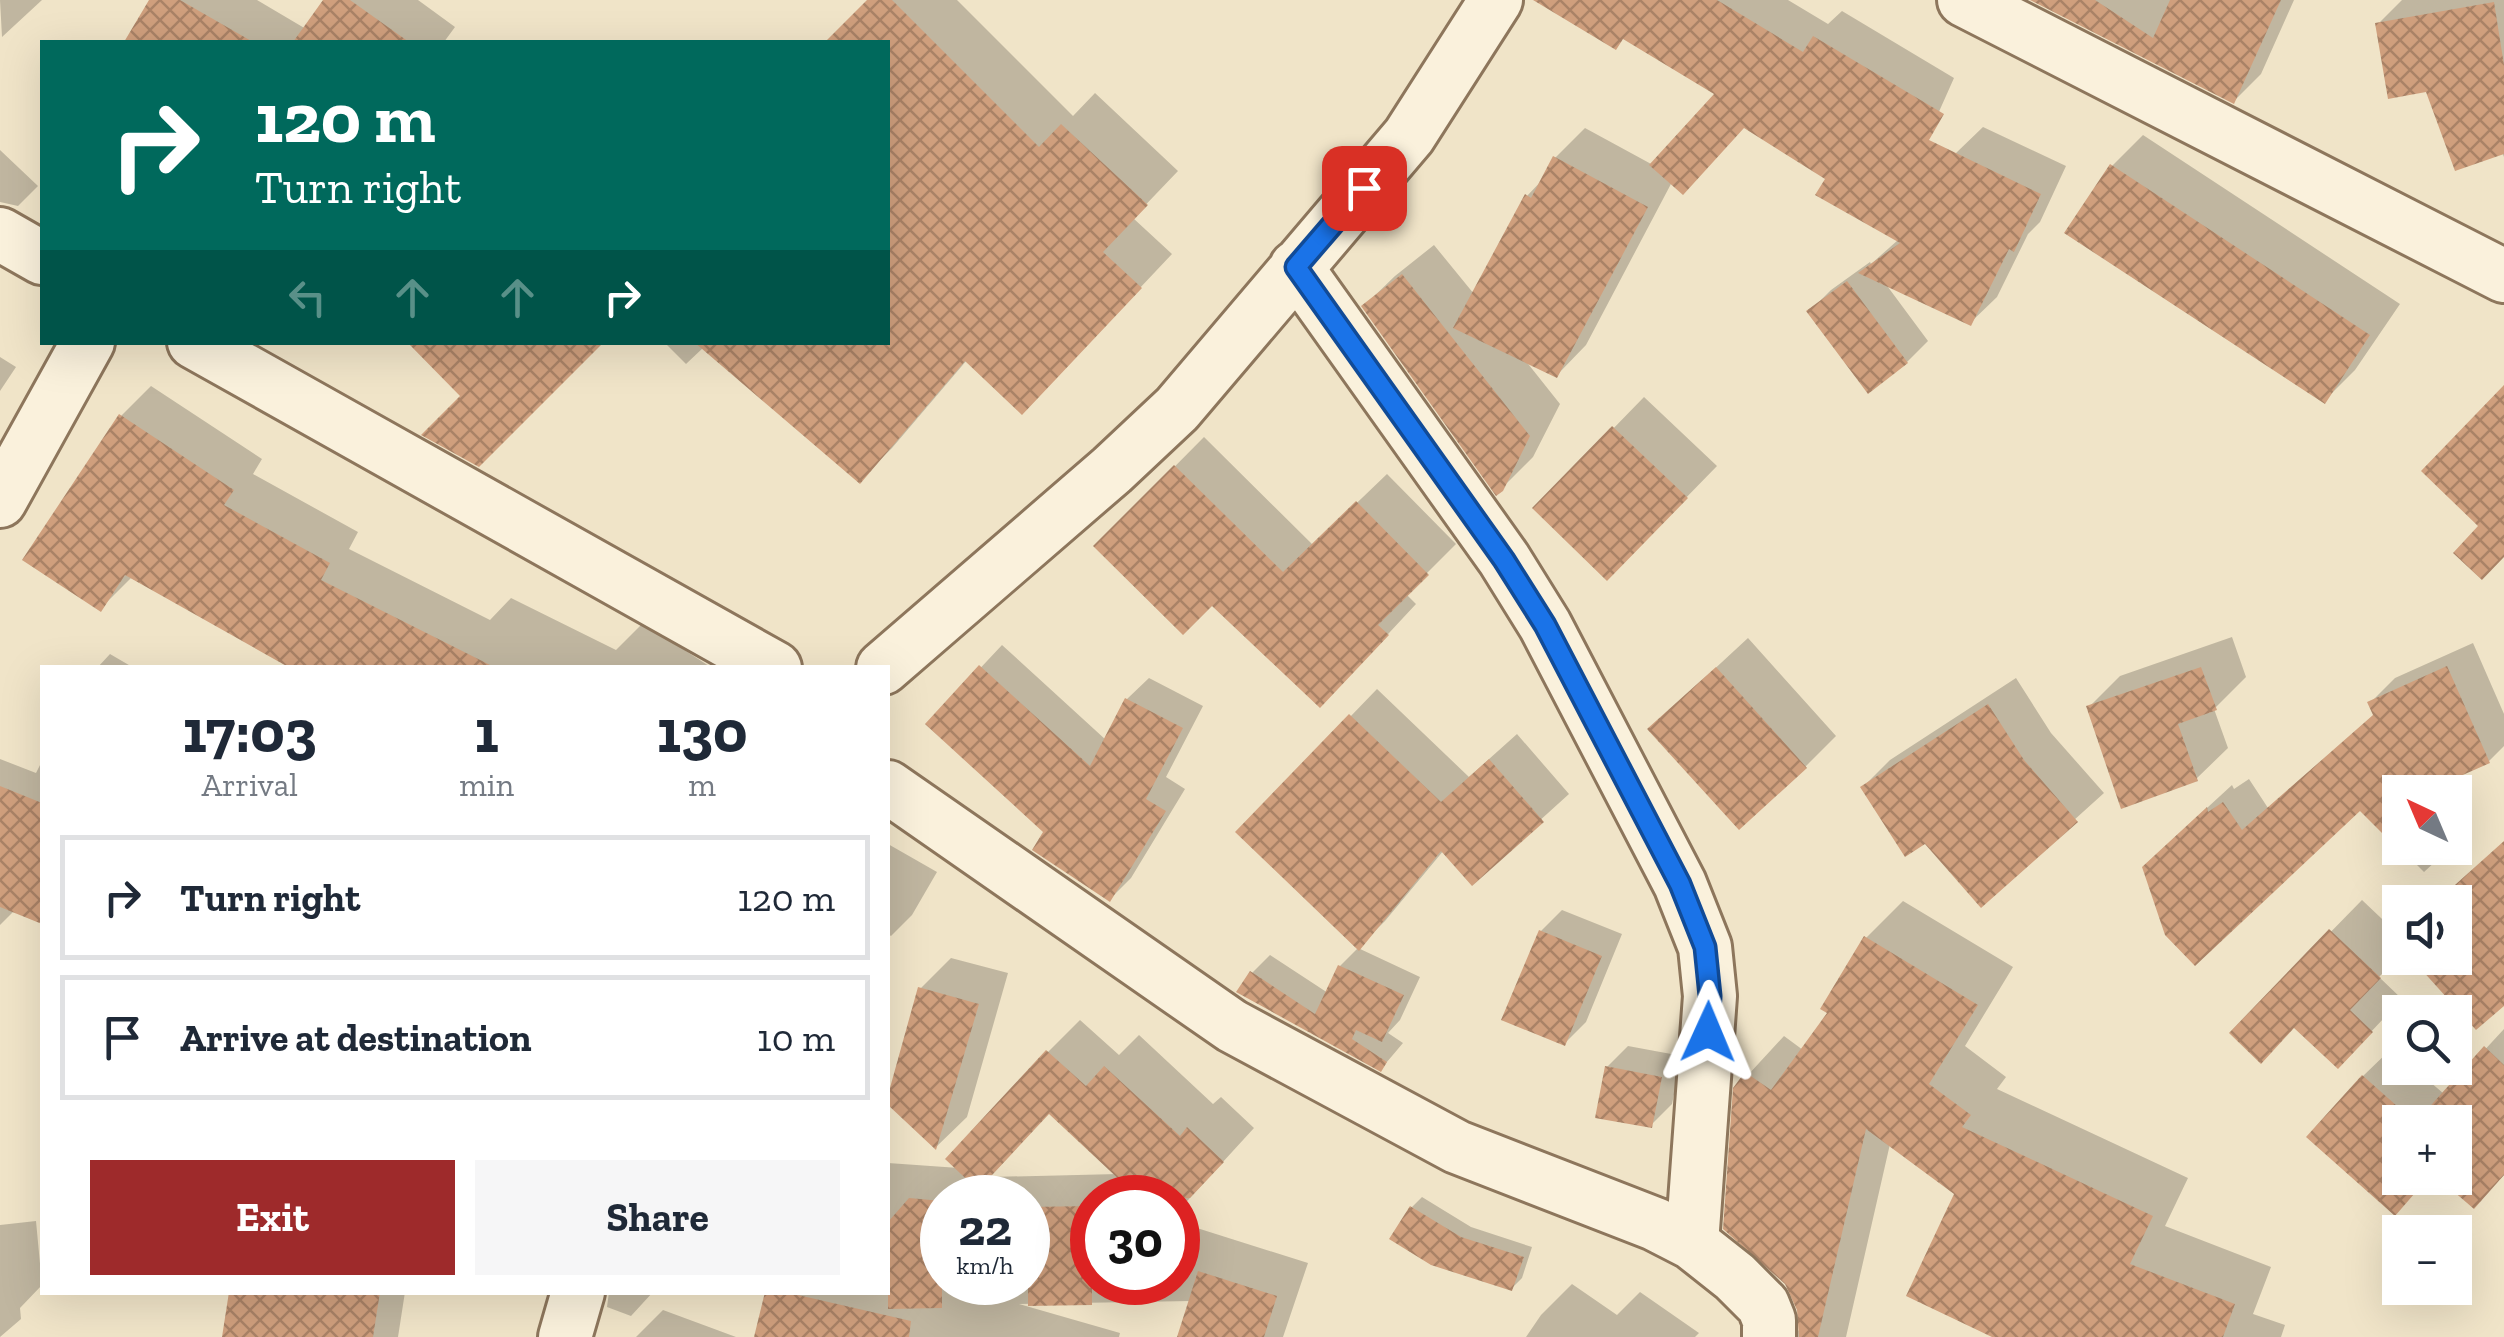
<!DOCTYPE html>
<meta charset="utf-8">
<style>
body{margin:0;font-family:"Zilla Slab",serif;background:#f6f6f7;color:#1f2937;height:100vh;display:flex;flex-direction:column;font-size:38px;white-space:nowrap}
*{box-sizing:border-box;margin:0}
p{font-size:32px;color:#747a83}
.icon{flex:none;width:55px;height:55px;fill:none;stroke:currentColor;stroke-width:2;stroke-linecap:round;stroke-linejoin:round}
.map{position:relative;flex:1;overflow:hidden}
.panel{position:absolute;left:40px;top:665px;width:850px;height:630px;display:flex;flex-direction:column;background:#fff;border-radius:0px;box-shadow:0 10px 40px #0002}
.panel>*{flex:none}
.guide{position:absolute;left:40px;top:40px;width:850px;height:305px;border-radius:0px;box-shadow:0 10px 40px #0002;background:#00695c;color:#fff;overflow:hidden}
.needle{width:65px;rotate:316deg}
.tools{position:absolute;left:2382px;top:775px;display:grid;gap:20px}
.tools a{display:grid;place-items:center;width:90px;height:90px;border-radius:0px;background:#fff;box-shadow:0 10px 40px #0002;font-size:50px}
.speed{position:absolute;left:920px;top:1175px;display:flex;gap:20px;font-size:50px;font-weight:700;text-align:center}
.speed>*{display:grid;place-content:center;width:130px;height:130px;border-radius:50%;background:#fff;box-shadow:0 10px 40px #0002;line-height:1}
.speed small{font-size:25px;font-weight:400}
.speed .limit{border:15px solid #d22;background:#fff;color:#111}
.pin{position:absolute;display:grid;place-items:center;width:85px;height:85px;color:#fff;margin:-42px;border-radius:20px;box-shadow:0 5px 15px #0006}
.me{position:absolute;width:110px;margin:-55px;rotate:1deg;stroke-linejoin:round;filter:drop-shadow(0 0 8px #0008)}
.turn{display:flex;align-items:center;gap:35px;height:210px;padding:0 50px;font-size:45px}
.turn .icon{width:130px;height:130px;stroke-width:2.5}
.turn b{display:block;font-size:70px;line-height:85px}
.lanes{display:flex;align-items:center;height:95px;padding:0 50px;background:#0003;justify-content:center;gap:50px;direction:ltr}
.lanes .off{opacity:.35}
.eta{display:flex;justify-content:space-evenly;align-items:center;height:170px;text-align:center}
.eta b{font-size:60px;font-weight:700;line-height:70px}
.button{display:flex;gap:20px;margin-top:auto;padding:20px 50px}
.button a{flex:1;height:115px;border-radius:0px;background:#9e2a2b;color:#fff;font-size:40px;font-weight:700;line-height:115px;text-align:center}
.button a+a{background:#f6f6f7;color:#1f2937}
ul{padding:0;list-style:none}
li{display:flex;align-items:center;gap:30px;height:125px;margin:0 20px 15px;padding:0 30px;border:5px solid #e0e1e3;border-radius:0px}
li div{flex:1}
li b{display:block;font-size:38px}
li em{font-style:normal}
.map>svg:first-child{display:block}
.shadow{fill:#0003;fill-rule:evenodd}
.building{fill:url(#building-cross-hatch)}
.lines{fill:none;stroke-linecap:round;stroke-linejoin:round}
.street-casing{stroke:#8d765c;stroke-width:58}
.street{stroke:#faf1dc;stroke-width:52}
.route-casing{stroke:#114b97;stroke-width:25}
.route{stroke:#1a73e8;stroke-width:18}
</style>
<div class="map">
<svg width="2504" height="1337" viewBox="0 0 2504 1337">
<defs>
<pattern id="building-cross-hatch" width="8" height="8" patternUnits="userSpaceOnUse" patternTransform="scale(2.5)"><rect width="8" height="8" fill="#cf9f7d"/><path d="M0 0l8 8M0 8l8-8" fill="none" stroke="#a98266"/></pattern>
</defs>
<rect width="100%" height="100%" fill="#f0e4c8"/>
<path class="shadow" d="M 0,0 L 42,0 L 2,37 Z
M 152,0 L 257,0 L 306,29 L 326,0 L 418,0 L 455,27 L 444,42 L 127,42 Z
M 870,0 L 957,0 L 1073,116 L 1095,93 L 1178,171 L 1133,218 L 1172,254 L 1054,379 L 967,360 L 892,448 L 860,480 L 704,347 L 686,364 L 664,342 L 888,342 L 888,42 L 828,42 Z
M 1585,0 L 1788,0 L 1828,24 L 1842,11 L 1954,78 L 1921,152 L 1956,153 L 1983,127 L 2066,166 L 2040,222 L 2028,234 L 1997,297 L 1970,323 L 1885,283 L 1928,341 L 1907,362 L 1810,311 L 1831,290 L 1870,262 L 1871,264 L 1898,240 L 1828,178 L 1745,126 L 1672,182 L 1586,345 L 1557,375 L 1525,360 L 1560,404 L 1533,457 L 1501,489 L 1364,306 L 1395,276 L 1434,245 L 1474,294 L 1527,196 L 1545,177 L 1555,158 L 1585,128 L 1653,165 L 1718,94 L 1625,37 L 1616,46 Z
M 2055,0 L 2294,0 L 2261,74 L 2234,101 Z
M 2402,0 L 2504,0 L 2504,157 L 2502,152 L 2427,90 L 2378,24 Z
M 2143,135 L 2400,304 L 2355,370 L 2324,401 L 2112,166 Z
M 0,150 L 38,186 L 18,206 L 0,202 Z
M 0,357 L 16,367 L 0,391 Z
M 151,386 L 262,459 L 253,474 L 358,532 L 349,549 L 490,620 L 511,598 L 616,650 L 643,623 L 712,668 L 295,668 L 131,578 L 101,608 L 121,416 Z
M 1644,397 L 1717,466 L 1638,547 L 1536,508 Z
M 1204,437 L 1313,545 L 1387,474 L 1456,544 L 1406,594 L 1416,604 L 1349,676 L 1212,602 L 1096,546 Z
M 2232,637 L 2246,677 L 2214,709 L 2228,748 L 2196,779 L 2089,707 L 2120,676 Z
M 1748,638 L 1836,736 L 1805,767 L 1682,699 Z
M 2473,643 L 2504,714 L 2504,746 L 2489,761 L 2433,786 L 2439,792 L 2400,792 L 2400,847 L 2360,807 L 2195,963 L 2170,842 L 2232,785 L 2234,789 L 2249,779 L 2268,808 L 2375,714 L 2370,703 L 2395,678 Z
M 1002,645 L 1106,740 L 1127,699 L 1149,678 L 1203,706 L 1166,777 L 1185,789 L 1131,878 L 1110,899 L 1046,831 L 928,724 Z
M 110,654 L 134,668 L 97,668 Z
M 2016,678 L 2051,733 L 2104,793 L 1981,904 L 1925,841 L 1863,787 L 1890,760 Z
M 1377,689 L 1469,777 L 1517,734 L 1569,794 L 1472,882 L 1444,850 L 1385,921 L 1359,947 L 1239,832 Z
M 0,759 L 36,773 L 42,761 L 42,871 L 35,890 L 0,925 Z
M 2455,811 L 2470,828 L 2455,843 Z
M 888,844 L 937,872 L 912,915 L 891,936 L 888,934 Z
M 2400,848 L 2450,848 L 2424,872 Z
M 2362,900 L 2400,936 L 2400,955 L 2379,977 L 2402,999 L 2368,1035 L 2295,1026 L 2232,1033 Z
M 1903,901 L 2013,967 L 1965,1046 L 2006,1077 L 1997,1089 L 2188,1178 L 2165,1226 L 2271,1267 L 2253,1314 L 2285,1325 L 2281,1337 L 1998,1337 L 1957,1193 L 1890,1144 L 1846,1337 L 1792,1337 L 1800,1329 L 1802,1320 L 1736,1088 L 1784,1036 L 1803,1050 L 1831,1013 L 1866,938 Z
M 1562,910 L 1622,934 L 1586,1022 L 1565,1043 L 1541,931 Z
M 1358,948 L 1420,977 L 1400,1020 L 1388,1033 L 1403,1043 L 1381,1069 L 1252,973 L 1270,955 L 1328,993 L 1340,966 Z
M 951,958 L 1008,973 L 967,1117 L 936,1147 L 920,989 Z
M 1080,1020 L 1119,1055 L 1139,1035 L 1213,1104 L 1221,1097 L 1254,1128 L 1178,1211 L 1178,1198 L 1092,1198 L 1092,1282 L 1178,1282 L 1178,1222 L 1308,1263 L 1283,1337 L 1180,1337 L 1191,1301 L 1019,1304 L 1120,1333 L 1119,1337 L 757,1337 L 767,1292 L 888,1292 L 888,1163 L 959,1168 L 1048,1052 ZM 1050,1112 L 1118,1174 L 990,1177 ZM 942,1198 L 1028,1198 L 1028,1282 L 942,1282 Z
M 2504,1029 L 2504,1175 L 2474,1206 L 2442,1178 L 2455,1178 L 2455,1122 L 2400,1122 L 2400,1178 L 2429,1178 L 2395,1212 L 2363,1076 L 2392,1048 L 2400,1055 L 2400,1068 L 2414,1068 L 2444,1094 Z
M 1628,1046 L 1682,1056 L 1672,1104 L 1651,1125 L 1607,1067 Z
M 1422,1197 L 1471,1227 L 1532,1247 L 1522,1278 L 1512,1288 L 1412,1207 Z
M 36,1221 L 42,1285 L 20,1308 L 21,1319 L 0,1337 L 0,1225 Z
M 1572,1284 L 1617,1315 L 1640,1292 L 1699,1333 L 1695,1337 L 1526,1337 L 1541,1315 Z
M 232,1292 L 405,1292 L 398,1337 L 225,1337 Z
M 609,1292 L 653,1292 L 631,1316 L 607,1307 Z
M 663,1310 L 736,1337 L 636,1337 Z"/>
<path class="building" d="M 149,0 L 180,0 L 253,42 L 124,42 Z
M 323,0 L 350,0 L 409,42 L 293,42 Z
M 867,0 L 892,0 L 1039,147 L 1061,124 L 1148,205 L 1103,252 L 1142,288 L 1022,415 L 965,361 L 860,484 L 694,342 L 888,342 L 888,42 L 825,42 Z
M 1533,0 L 1717,0 L 1803,52 L 1813,36 L 1944,114 L 1929,140 L 2041,194 L 2014,252 L 2009,249 L 1971,326 L 1858,273 L 1900,243 L 1815,195 L 1825,179 L 1744,128 L 1683,195 L 1649,165 L 1714,94 L 1623,39 L 1616,50 Z
M 2030,0 L 2095,0 L 2153,38 L 2170,0 L 2281,0 L 2234,104 Z
M 2494,2 L 2504,65 L 2504,154 L 2455,171 L 2426,92 L 2388,99 L 2375,23 Z
M 1553,156 L 1648,207 L 1557,378 L 1453,328 L 1525,194 L 1531,198 Z
M 2110,164 L 2370,335 L 2325,404 L 2064,233 Z
M 1402,274 L 1530,436 L 1503,491 L 1496,496 L 1361,306 Z
M 1847,281 L 1908,363 L 1868,394 L 1806,311 Z
M 407,342 L 604,342 L 479,467 L 421,435 L 460,396 Z
M 2504,385 L 2504,557 L 2482,580 L 2453,553 L 2478,526 L 2421,471 Z
M 119,414 L 234,490 L 224,505 L 330,563 L 321,580 L 496,668 L 290,668 L 125,575 L 101,612 L 22,560 Z
M 1612,426 L 1688,498 L 1607,581 L 1532,508 Z
M 1174,465 L 1283,572 L 1356,501 L 1429,575 L 1378,625 L 1389,635 L 1320,708 L 1212,606 L 1183,635 L 1093,546 Z
M 979,665 L 1090,766 L 1125,698 L 1183,728 L 1146,799 L 1166,811 L 1110,902 L 1032,850 L 1043,832 L 925,724 Z
M 2447,666 L 2490,763 L 2424,792 L 2400,792 L 2400,851 L 2360,811 L 2195,966 L 2165,935 L 2142,867 L 2207,807 L 2208,812 L 2223,802 L 2242,830 L 2373,715 L 2367,702 Z
M 1716,667 L 1807,768 L 1739,830 L 1647,729 Z
M 2201,667 L 2217,710 L 2178,724 L 2198,781 L 2121,809 L 2086,706 Z
M 1988,704 L 2024,760 L 2078,822 L 1981,908 L 1925,844 L 1905,857 L 1860,787 Z
M 1349,714 L 1441,802 L 1489,759 L 1544,822 L 1472,886 L 1441,851 L 1359,951 L 1235,832 Z
M 0,786 L 42,803 L 42,924 L 0,907 Z
M 2504,841 L 2504,1006 L 2476,1030 L 2411,958 L 2455,958 L 2455,902 L 2436,902 Z
M 2329,929 L 2381,978 L 2350,1010 L 2373,1032 L 2338,1069 L 2294,1028 L 2261,1064 L 2229,1033 Z
M 1539,930 L 1602,956 L 1565,1046 L 1501,1020 Z
M 1864,936 L 1978,1005 L 1929,1084 L 1971,1115 L 1962,1127 L 2153,1216 L 2130,1264 L 2235,1304 L 2223,1337 L 1992,1337 L 1906,1296 L 1954,1194 L 1866,1129 L 1818,1337 L 1799,1337 L 1797,1310 L 1785,1284 L 1723,1229 L 1733,1088 L 1745,1072 L 1771,1090 L 1827,1013 L 1820,1009 Z
M 1338,965 L 1404,995 L 1382,1042 L 1356,1030 L 1352,1039 L 1387,1062 L 1381,1072 L 1236,992 L 1250,971 L 1315,1014 Z
M 918,987 L 979,1004 L 936,1150 L 888,1105 L 888,1095 Z
M 2484,1046 L 2504,1065 L 2504,1175 L 2474,1209 L 2438,1178 L 2455,1178 L 2455,1122 L 2416,1122 Z
M 1046,1050 L 1086,1086 L 1104,1066 L 1180,1136 L 1187,1127 L 1224,1162 L 1190,1198 L 1139,1198 L 1049,1114 L 978,1190 L 945,1159 Z
M 1605,1066 L 1662,1077 L 1652,1128 L 1595,1118 Z
M 2362,1075 L 2415,1122 L 2400,1122 L 2400,1178 L 2428,1178 L 2395,1216 L 2306,1137 Z
M 909,1198 L 942,1201 L 942,1308 L 888,1309 L 888,1222 Z
M 1092,1206 L 1092,1305 L 1028,1306 L 1028,1207 Z
M 1410,1206 L 1461,1237 L 1524,1257 L 1512,1291 L 1431,1265 L 1389,1239 Z
M 1198,1271 L 1277,1296 L 1264,1337 L 1177,1337 Z
M 229,1292 L 380,1292 L 373,1337 L 222,1337 Z
M 765,1292 L 785,1292 L 911,1321 L 909,1337 L 754,1337 Z"/>
<g class="lines">
<g class="street-casing">
<path id="street" d="M 1964,0 L 2504,276
M 0,234 L 42,258
M 1296,267 L 1504,559 L 1545,625 L 1680,884 L 1705,947 L 1710,996 L 1692,1243
M 194,342 L 775,668
M 0,501 L 88,342
M 883,668 L 1112,470 L 1177,409 L 1409,136 L 1496,0
M 888,787 L 1232,1026 L 1457,1147 L 1655,1224 L 1692,1243 L 1735,1277 L 1763,1305 L 1769,1320 L 1769,1337
M 565,1337 L 578,1292"/>
</g>
<use href="#street" class="street"/>
</g>
<g class="lines">
<g class="route-casing">
<path id="route" d="M 1364,188 L 1296,267 L 1504,560 L 1545,625 L 1680,884 L 1705,947 L 1710,996 L 1708,1032"/>
</g>
<use href="#route" class="route"/>
</g>
</svg>
<div class="tools">
<a><svg class="needle" viewBox="-14 -14 28 28"><path d="M0-13l5 13h-10z" fill="#e53935"/><path d="M0 13l5-13h-10z" fill="#747a83"/></svg></a>
<a><svg class="icon" aria-label="sound" viewBox="0 0 24 24"><path d="M4 9h4l5-4v14l-5-4H4zM17 9q2 3 0 6"/></svg></a>
<a><svg class="icon" aria-label="search" viewBox="0 0 24 24"><circle cx="10" cy="10" r="6"/><path d="M15 15l6 6"/></svg></a>
<a>+</a>
<a>−</a>
</div>
<div class="speed"><div>22<small>km/h</small></div><div class="limit">30</div></div>
<div class="pin" style="left:1364px;top:188px;background:#d93025"><svg class="icon" aria-label="arrive" viewBox="0 0 24 24"><path d="M6 21V4h12l-3 4 3 4H6"/></svg></div>
<svg class="me" style="left:1708px;top:1032px" viewBox="-20 -20 40 40"><path d="M0-17L14 15 0 8-14 15z" fill="#1a73e8" stroke="#fff" stroke-width="4"/></svg>
<div class="guide">
<div class="turn"><svg class="icon" aria-label="right" viewBox="0 0 24 24"><path d="M7 20v-9h11M14 6l5 5-5 5"/></svg><div><b>120 m</b>Turn right</div></div>
<div class="lanes"><svg class="icon off" aria-label="left" viewBox="0 0 24 24"><path d="M17 20v-9H6M10 6l-5 5 5 5"/></svg><svg class="icon off" aria-label="ahead" viewBox="0 0 24 24"><path d="M12 20V5M6 11l6-6 6 6"/></svg><svg class="icon off" aria-label="ahead" viewBox="0 0 24 24"><path d="M12 20V5M6 11l6-6 6 6"/></svg><svg class="icon" aria-label="right" viewBox="0 0 24 24"><path d="M7 20v-9h11M14 6l5 5-5 5"/></svg></div>
</div>
<section class="panel">
<div class="eta">
<div><b>17:03</b><p>Arrival</p></div>
<div><b>1</b><p>min</p></div>
<div><b>130</b><p>m</p></div>
</div>
<ul>
<li><svg class="icon" aria-label="right" viewBox="0 0 24 24"><path d="M7 20v-9h11M14 6l5 5-5 5"/></svg><div><b>Turn right</b></div><em>120 m</em></li>
<li><svg class="icon" aria-label="arrive" viewBox="0 0 24 24"><path d="M6 21V4h12l-3 4 3 4H6"/></svg><div><b>Arrive at destination</b></div><em>10 m</em></li>
</ul>
<div class="button"><a>Exit</a><a>Share</a></div>
</section>
</div>
